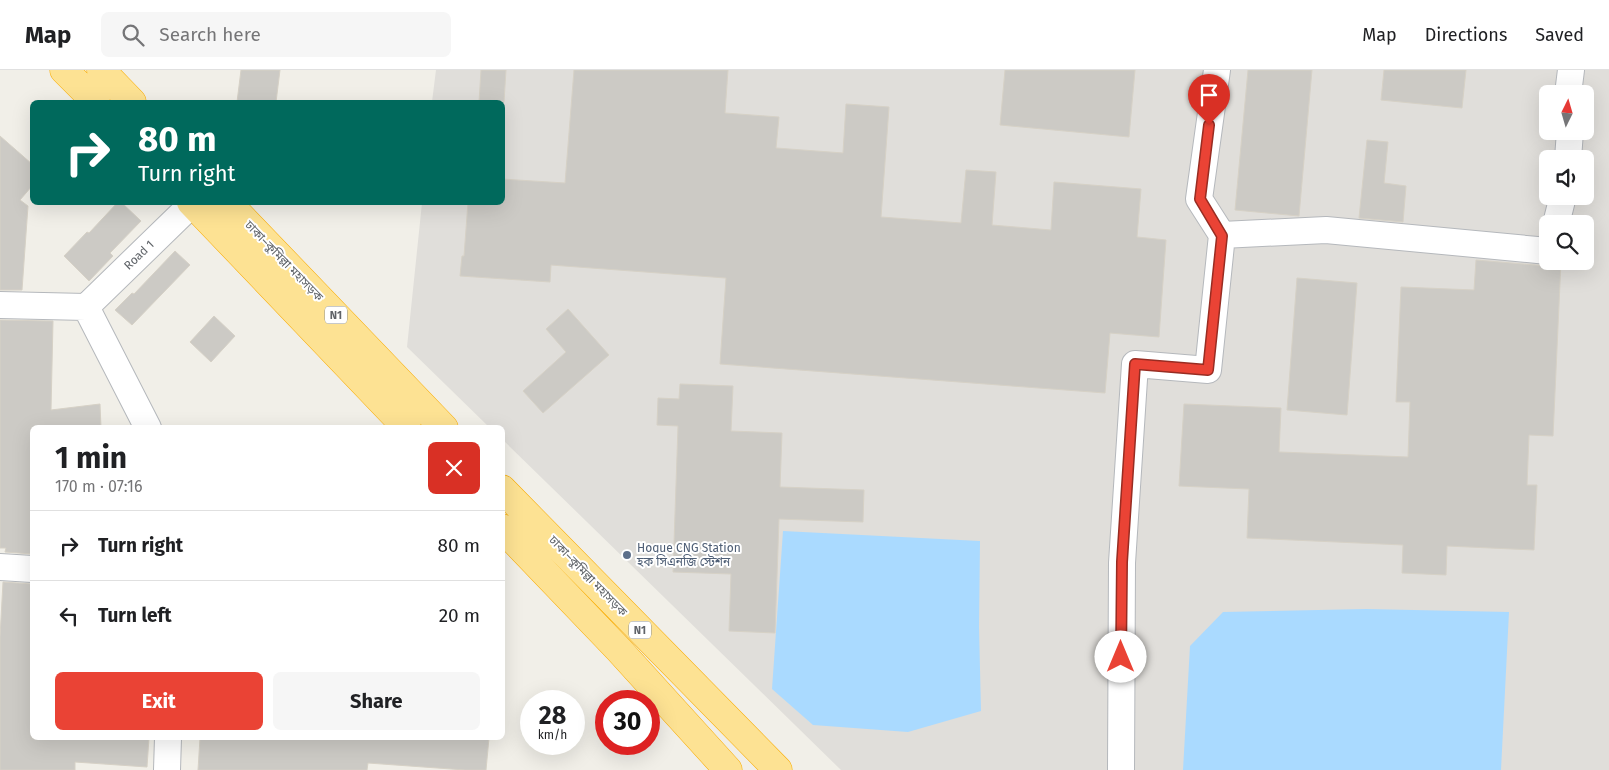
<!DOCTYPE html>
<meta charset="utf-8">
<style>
body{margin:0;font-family:"Fira Sans","Noto Sans Bengali",sans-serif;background:#f6f6f6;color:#202124;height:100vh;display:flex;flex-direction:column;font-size:19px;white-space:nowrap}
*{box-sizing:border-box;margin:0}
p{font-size:16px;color:#757577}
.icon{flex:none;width:28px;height:28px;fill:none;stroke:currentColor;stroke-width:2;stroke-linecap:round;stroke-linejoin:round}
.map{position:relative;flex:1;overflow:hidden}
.sheet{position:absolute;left:30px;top:355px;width:475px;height:315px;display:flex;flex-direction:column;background:#fff;border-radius:8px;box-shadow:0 5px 20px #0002}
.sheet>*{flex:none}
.top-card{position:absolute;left:30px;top:30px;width:475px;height:105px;border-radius:8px;box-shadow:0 5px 20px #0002;background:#00695c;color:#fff;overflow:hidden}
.needle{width:32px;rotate:5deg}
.tools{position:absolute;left:1539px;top:15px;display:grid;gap:10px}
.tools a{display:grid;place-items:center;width:55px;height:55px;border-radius:8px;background:#fff;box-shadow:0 5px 20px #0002;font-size:25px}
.speed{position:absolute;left:520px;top:620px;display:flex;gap:10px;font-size:25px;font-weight:700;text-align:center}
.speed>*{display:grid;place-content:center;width:65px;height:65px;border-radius:50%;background:#fff;box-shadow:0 5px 20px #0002;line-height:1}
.speed small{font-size:12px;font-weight:400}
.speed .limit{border:8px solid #d22;background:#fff;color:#111}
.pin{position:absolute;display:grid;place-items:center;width:42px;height:42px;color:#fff;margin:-51px -21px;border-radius:50% 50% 50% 0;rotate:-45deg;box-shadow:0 0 5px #0007}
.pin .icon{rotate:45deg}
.me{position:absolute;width:55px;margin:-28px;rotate:0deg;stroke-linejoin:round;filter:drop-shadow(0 0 4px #0008)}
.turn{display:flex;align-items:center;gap:18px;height:105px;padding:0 25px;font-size:22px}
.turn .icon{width:65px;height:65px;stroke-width:2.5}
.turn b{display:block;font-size:35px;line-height:42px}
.round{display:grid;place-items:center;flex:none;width:52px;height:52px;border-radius:8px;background:#f6f6f6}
.head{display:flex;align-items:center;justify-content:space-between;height:85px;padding:0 25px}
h1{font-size:30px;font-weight:700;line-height:38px}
.button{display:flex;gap:10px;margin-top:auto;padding:10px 25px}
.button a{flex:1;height:58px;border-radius:8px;background:#ea4335;color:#fff;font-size:20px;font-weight:700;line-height:58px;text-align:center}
.button a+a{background:#f6f6f6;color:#202124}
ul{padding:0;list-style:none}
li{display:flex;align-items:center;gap:15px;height:70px;padding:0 25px;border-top:1px solid #e0e0e0}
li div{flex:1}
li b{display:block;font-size:19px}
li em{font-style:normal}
header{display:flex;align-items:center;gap:30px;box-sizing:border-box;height:70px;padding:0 25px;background:#fff;border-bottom:1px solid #e0e0e0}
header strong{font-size:24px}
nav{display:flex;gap:28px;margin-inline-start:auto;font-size:18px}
.search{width:350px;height:45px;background:#f6f6f6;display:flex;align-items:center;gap:12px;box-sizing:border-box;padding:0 18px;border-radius:8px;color:#757577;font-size:19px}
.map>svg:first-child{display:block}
.industrial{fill:#e0deda;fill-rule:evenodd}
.water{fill:#aadaff}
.building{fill:#cccac5;stroke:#d6d1c6}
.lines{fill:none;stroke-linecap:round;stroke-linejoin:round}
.street-casing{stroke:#b5b8bc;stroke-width:28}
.highway-casing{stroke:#f9ab00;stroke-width:29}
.street{stroke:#fff;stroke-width:26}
.highway{stroke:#fde293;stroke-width:28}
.route-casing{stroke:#982c22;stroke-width:12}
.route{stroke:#ea4335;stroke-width:9}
.service-dot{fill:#5c6f8a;stroke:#fff;stroke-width:2}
.labels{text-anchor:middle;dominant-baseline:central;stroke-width:4;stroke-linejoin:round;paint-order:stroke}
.shield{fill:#fff;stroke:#8f9295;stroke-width:1}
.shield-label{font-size:11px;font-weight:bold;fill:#5f6368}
.street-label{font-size:12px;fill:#5f6368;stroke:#fff}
.service-label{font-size:12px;fill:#4e5e75;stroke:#fff;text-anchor:start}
</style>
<header>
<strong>Map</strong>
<div class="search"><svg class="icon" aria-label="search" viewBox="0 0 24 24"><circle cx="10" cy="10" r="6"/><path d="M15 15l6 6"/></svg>Search here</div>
<nav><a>Map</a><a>Directions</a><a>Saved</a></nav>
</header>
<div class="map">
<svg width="1609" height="700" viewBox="0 0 1609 700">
<rect width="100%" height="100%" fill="#f1efe8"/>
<path class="industrial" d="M 436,0 L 1609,0 L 1609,700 L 841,700 L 503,370 L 502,358 L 489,357 L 407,277 L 422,133 L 502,132 L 502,32 L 432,32 ZM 1548,24 L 1585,24 L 1585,61 L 1548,61 ZM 1548,89 L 1585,89 L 1585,126 L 1548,126 ZM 1548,154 L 1585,154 L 1585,191 L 1548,191 Z"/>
<path class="water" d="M 783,461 L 980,471 L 979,557 L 981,641 L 908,662 L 813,655 L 772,619 Z
M 1366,539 L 1509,542 L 1501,700 L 1183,700 L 1190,576 L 1223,542 Z"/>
<path class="building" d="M 241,0 L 280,0 L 276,32 L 237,32 Z
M 481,0 L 506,0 L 504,32 L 479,32 Z
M 574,0 L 728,0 L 725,43 L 779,47 L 776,78 L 843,83 L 846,34 L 889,37 L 881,147 L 961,153 L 966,100 L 996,102 L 992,155 L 1051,160 L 1054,112 L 1141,119 L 1137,167 L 1166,170 L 1159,267 L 1110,263 L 1105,323 L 720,294 L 726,208 L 551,195 L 550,212 L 460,206 L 462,186 L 464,186 L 468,132 L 502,132 L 502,109 L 565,113 Z
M 1005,0 L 1135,0 L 1129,67 L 1000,55 Z
M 1248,0 L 1312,0 L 1299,146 L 1235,140 Z
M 1384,0 L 1466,0 L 1462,38 L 1381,30 Z
M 0,66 L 32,94 L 32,116 L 20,130 L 28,136 L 22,220 L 0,220 Z
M 1367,70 L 1388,72 L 1384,113 L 1406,116 L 1403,152 L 1359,148 Z
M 118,132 L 121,132 L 141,151 L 110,183 L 113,186 L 89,211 L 64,186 L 87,162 L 89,163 Z
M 175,181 L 190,195 L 132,255 L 115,240 L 132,223 L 134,224 Z
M 1476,190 L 1547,196 L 1554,195 L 1561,191 L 1553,366 L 1529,365 L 1527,415 L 1537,415 L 1534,480 L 1447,476 L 1446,505 L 1402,503 L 1403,475 L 1247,468 L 1249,419 L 1179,416 L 1184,334 L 1281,338 L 1279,382 L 1408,387 L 1410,332 L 1396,332 L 1401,217 L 1474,220 Z
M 1297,208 L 1357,213 L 1347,345 L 1287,340 Z
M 568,239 L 609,285 L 543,343 L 523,321 L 566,282 L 546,259 Z
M 214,246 L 235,266 L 211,292 L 190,272 Z
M 0,250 L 53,251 L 51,340 L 100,334 L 101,358 L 32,358 L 32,484 L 5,482 L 6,478 L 0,478 Z
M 680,314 L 733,316 L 731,361 L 782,363 L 780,417 L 864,420 L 863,452 L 779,449 L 775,563 L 729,561 L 731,504 L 673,502 L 678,356 L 657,355 L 658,328 L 679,329 Z
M 3,512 L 32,514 L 32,668 L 149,668 L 147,697 L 75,692 L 75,700 L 0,700 L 0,567 Z
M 200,668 L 489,668 L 486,700 L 465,700 L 368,693 L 367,700 L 198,700 Z"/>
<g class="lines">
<g class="street-casing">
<path id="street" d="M 1568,24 L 1571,0
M 1568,89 L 1570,61
M 1556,154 L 1563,126
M 1222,165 L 1326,160 L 1548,181
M 0,235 L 86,237 L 148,358
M 86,237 L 192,134
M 0,497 L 32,499
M 167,700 L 168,668
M 1121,700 L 1122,493 L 1135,294 L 1208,300 L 1222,165 L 1199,129 L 1217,0"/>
</g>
<g class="highway-casing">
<path id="highway" d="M 64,0 L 96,32
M 101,0 L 132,32
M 191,132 L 407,358
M 227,132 L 444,358
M 502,419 L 778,700
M 502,458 L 619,580 L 728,700"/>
</g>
<use href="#street" class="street"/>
<use href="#highway" class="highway"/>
</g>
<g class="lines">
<g class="route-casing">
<path id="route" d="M 1121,587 L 1122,492 L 1135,294 L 1208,300 L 1222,166 L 1200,129 L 1209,55"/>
</g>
<use href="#route" class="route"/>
</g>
<circle class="service-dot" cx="627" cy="485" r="5"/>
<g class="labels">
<g class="shield">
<rect x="325" y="236.5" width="22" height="17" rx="4"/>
<rect x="629" y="551.5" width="22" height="17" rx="4"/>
</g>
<g class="shield-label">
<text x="336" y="245">N1</text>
<text x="640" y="560">N1</text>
</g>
<g class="street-label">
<text transform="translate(139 185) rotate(-44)">Road 1</text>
<text transform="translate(284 191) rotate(46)">ঢাকা–কুমিল্লা মহাসড়ক</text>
<text transform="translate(588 506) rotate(46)">ঢাকা–কুমিল্লা মহাসড়ক</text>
</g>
<g class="service-label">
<text x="637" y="478">Hoque CNG Station<tspan x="637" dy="14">হক সিএনজি স্টেশন</tspan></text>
</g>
</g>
</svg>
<div class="tools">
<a><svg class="needle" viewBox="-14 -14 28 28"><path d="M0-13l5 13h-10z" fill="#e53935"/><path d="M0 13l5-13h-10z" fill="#757577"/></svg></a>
<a><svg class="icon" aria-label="sound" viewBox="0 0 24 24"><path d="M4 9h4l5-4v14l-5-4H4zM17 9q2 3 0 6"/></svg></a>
<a><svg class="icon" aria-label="search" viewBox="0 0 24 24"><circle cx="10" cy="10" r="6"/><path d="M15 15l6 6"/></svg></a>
</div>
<div class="speed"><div>28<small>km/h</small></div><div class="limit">30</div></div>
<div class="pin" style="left:1209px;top:55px;background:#d93025"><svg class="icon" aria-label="arrive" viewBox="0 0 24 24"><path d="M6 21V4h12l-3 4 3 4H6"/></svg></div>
<svg class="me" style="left:1121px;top:587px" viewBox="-20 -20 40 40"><circle r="19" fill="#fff"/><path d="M0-13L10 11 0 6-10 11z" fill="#ea4335"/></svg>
<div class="top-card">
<div class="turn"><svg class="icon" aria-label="right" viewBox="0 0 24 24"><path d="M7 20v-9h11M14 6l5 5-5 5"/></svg><div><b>80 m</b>Turn right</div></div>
</div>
<section class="sheet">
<div class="head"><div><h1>1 min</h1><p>170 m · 07:16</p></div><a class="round" style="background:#d93025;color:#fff"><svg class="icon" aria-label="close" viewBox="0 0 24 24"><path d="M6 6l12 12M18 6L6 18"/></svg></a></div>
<ul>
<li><svg class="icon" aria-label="right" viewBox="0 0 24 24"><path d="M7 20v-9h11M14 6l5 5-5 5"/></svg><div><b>Turn right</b></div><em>80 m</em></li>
<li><svg class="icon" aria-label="left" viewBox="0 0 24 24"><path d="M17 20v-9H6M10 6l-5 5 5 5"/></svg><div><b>Turn left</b></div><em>20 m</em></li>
</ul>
<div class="button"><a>Exit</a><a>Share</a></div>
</section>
</div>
